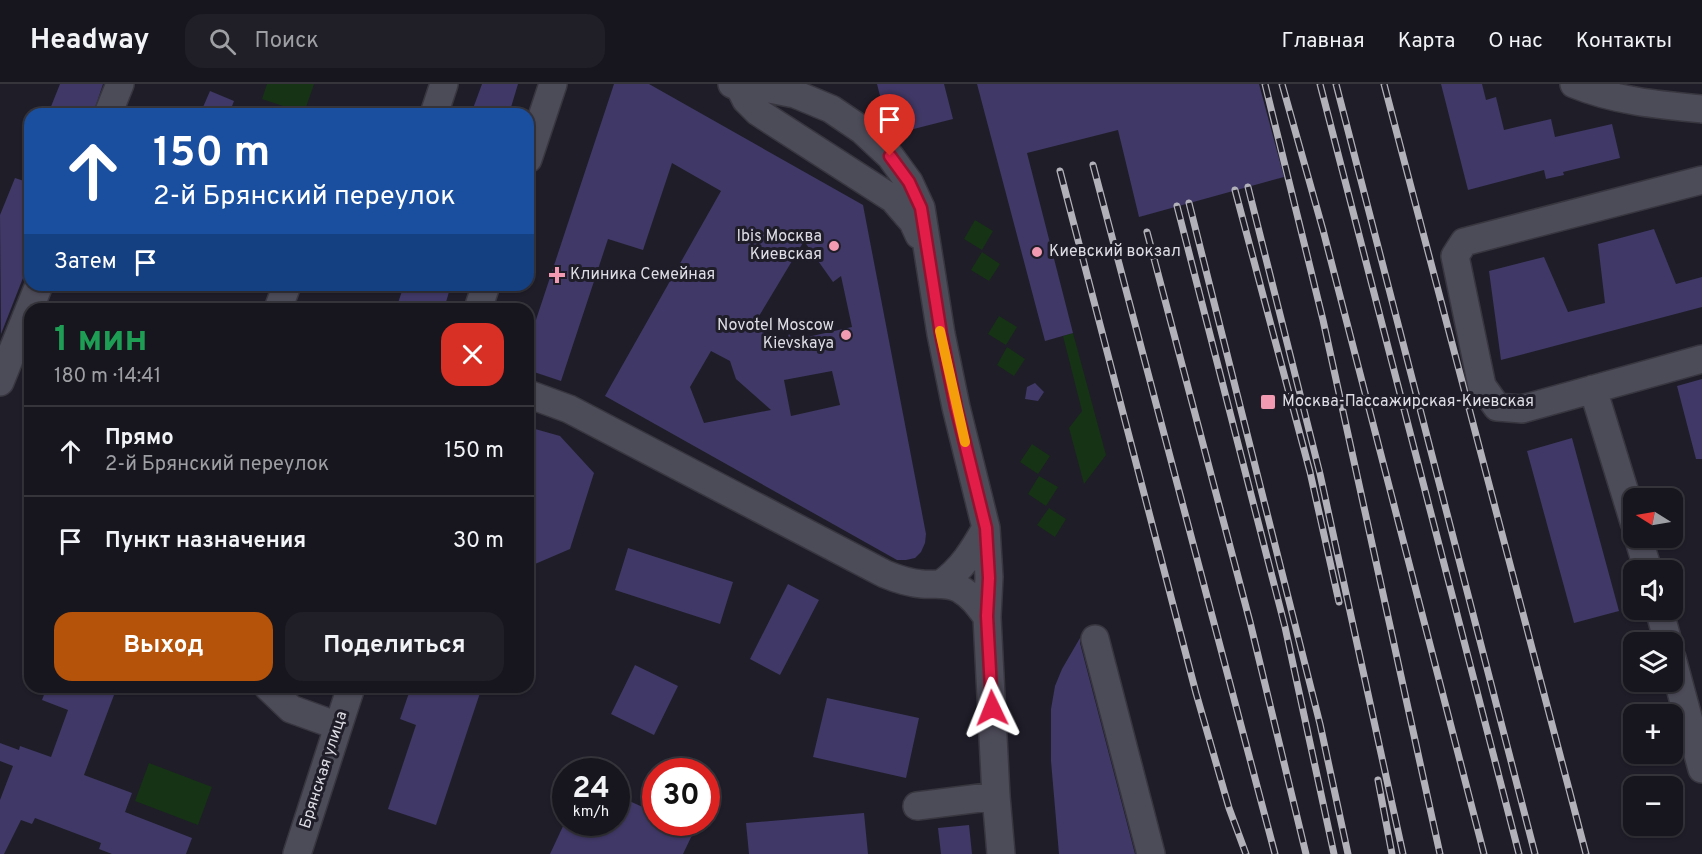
<!DOCTYPE html>
<html lang="ru">
<meta charset="utf-8">
<style>
body{margin:0;font-family:Overpass,sans-serif;background:#201f27;color:#f1f3f6;height:100vh;display:flex;flex-direction:column;font-size:22px;white-space:nowrap}
*{box-sizing:border-box;margin:0}
p{font-size:20px;color:#9e9fa4}
.icon{flex:none;width:33px;height:33px;fill:none;stroke:currentColor;stroke-width:2;stroke-linecap:round;stroke-linejoin:round}
.map{position:relative;flex:1;overflow:hidden}
.drawer{position:absolute;left:24px;top:219px;width:510px;height:390px;display:flex;flex-direction:column;background:#17161e;border-radius:18px;box-shadow:0 2px 4px #0004,0 0 0 2px #36353c}
.drawer>*{flex:none}
.hud{position:absolute;left:24px;top:24px;width:510px;height:183px;border-radius:18px;box-shadow:0 2px 4px #0004,0 0 0 2px #36353c;background:#1a4fa0;color:#fff;overflow:hidden}
.needle{width:39px;rotate:281deg}
.buttons{position:absolute;left:1623px;top:404px;display:grid;gap:12px}
.buttons a{display:grid;place-items:center;width:60px;height:60px;border-radius:12px;background:#17161e;box-shadow:0 2px 4px #0004,0 0 0 2px #36353c;font-size:30px}
.speed{position:absolute;left:552px;top:674px;display:flex;gap:12px;font-size:30px;font-weight:700;text-align:center}
.speed>*{display:grid;place-content:center;width:78px;height:78px;border-radius:50%;background:#17161e;box-shadow:0 2px 4px #0004,0 0 0 2px #36353c;line-height:1}
.speed small{font-size:15px;font-weight:400}
.speed .limit{border:9px solid #d22;background:#fff;color:#111}
.pin{position:absolute;display:grid;place-items:center;width:51px;height:51px;color:#fff;margin:-62px -26px;border-radius:50% 50% 50% 0;rotate:-45deg;box-shadow:0 0 6px #0007}
.pin .icon{rotate:45deg}
.me{position:absolute;width:66px;margin:-33px;rotate:358deg;stroke-linejoin:round;filter:drop-shadow(0 0 4px #0008)}
.turn{display:flex;align-items:center;gap:21px;height:126px;padding:0 30px;font-size:27px}
.turn .icon{width:78px;height:78px;stroke-width:2.5}
.turn b{display:block;font-size:42px;line-height:51px}
.then{display:flex;align-items:center;height:57px;padding:0 30px;background:#0003;gap:12px;font-size:22px}
.round{display:grid;place-items:center;flex:none;width:63px;height:63px;border-radius:18px;background:#201f27}
.headline{display:flex;align-items:center;justify-content:space-between;height:102px;padding:0 30px}
h1{font-size:36px;font-weight:700;line-height:45px;color:#1e9e55}
.button{display:flex;gap:12px;margin-top:auto;padding:12px 30px}
.button a{flex:1;height:69px;border-radius:18px;background:#b45309;color:#fff;font-size:24px;font-weight:700;line-height:69px;text-align:center}
.button a+a{background:#201f27;color:#f1f3f6}
ul{padding:0;list-style:none}
li{display:flex;align-items:center;gap:18px;height:90px;padding:0 30px;border-top:2px solid #36353c}
li div{flex:1}
li b{display:block;font-size:22px}
li em{font-style:normal}
header{display:flex;align-items:center;gap:36px;box-sizing:border-box;height:84px;padding:0 30px;background:#17161e;border-bottom:2px solid #36353c}
header strong{font-size:28px}
nav{display:flex;gap:33px;margin-inline-start:auto;font-size:21px}
.search{width:420px;height:54px;background:#201f27;display:flex;align-items:center;gap:15px;box-sizing:border-box;padding:0 21px;border-radius:18px;color:#9e9fa4;font-size:22px}
.map>svg:first-child{display:block}
.green{fill:#163315}
.building{fill:#403866;fill-rule:evenodd}
.lines{fill:none;stroke-linecap:round;stroke-linejoin:round}
.minor-casing{stroke:#383740;stroke-width:30}
.minor{stroke:#4c4b58;stroke-width:27}
.rail-casing{stroke:#b2b1b9;stroke-width:7}
.rail{stroke:#1f1d28;stroke-width:4.5;stroke-dasharray:14;stroke-linecap:butt}
.route-casing{stroke:#92132f;stroke-width:15}
.route{stroke:#e11d48;stroke-width:10}
.slow{stroke:#f59e0b;stroke-width:10}
.poi-dot{fill:#f19ab1;stroke:#1f1d28;stroke-width:2}
.labels{text-anchor:middle;dominant-baseline:central;stroke-width:6;stroke-linejoin:round;paint-order:stroke}
.poi-label{font-size:16px;fill:#dedde5;stroke:#1f1d28;text-anchor:start}
.street-label{font-size:16px;fill:#dedde5;stroke:#1f1d28}
</style>
<header>
<strong>Headway</strong>
<div class="search"><svg class="icon" aria-label="search" viewBox="0 0 24 24"><circle cx="10" cy="10" r="6"/><path d="M15 15l6 6"/></svg>Поиск</div>
<nav><a>Главная</a><a>Карта</a><a>О нас</a><a>Контакты</a></nav>
</header>
<div class="map">
<svg width="1702" height="770" viewBox="0 0 1702 770">
<rect width="100%" height="100%" fill="#1f1d28"/>
<path class="green" d="M 267,0 L 314,0 L 304,29 L 262,15 Z
M 975,136 L 993,147 L 982,166 L 964,155 Z
M 982,168 L 1000,180 L 989,197 L 971,186 Z
M 999,232 L 1017,243 L 1006,261 L 988,250 Z
M 1073,249 L 1106,371 L 1084,400 L 1069,344 L 1082,327 L 1063,252 Z
M 1007,263 L 1025,275 L 1014,292 L 997,281 Z
M 1032,360 L 1050,372 L 1038,390 L 1020,378 Z
M 1039,392 L 1058,403 L 1046,422 L 1028,410 Z
M 1049,424 L 1066,435 L 1055,453 L 1037,441 Z
M 149,679 L 212,703 L 198,741 L 135,717 Z"/>
<path class="building" d="M 60,0 L 103,0 L 93,30 L 48,30 Z
M 482,0 L 518,0 L 509,30 L 471,30 Z
M 614,0 L 649,0 L 863,121 L 926,450 L 925,459 L 921,468 L 915,474 L 906,476 L 897,476 L 605,312 L 721,107 L 672,79 L 643,166 L 608,155 L 561,297 L 528,286 L 528,260 ZM 804,157 L 833,198 L 841,192 L 852,243 L 794,256 L 789,250 L 784,261 L 753,242 ZM 711,267 L 730,277 L 736,295 L 771,326 L 704,339 L 690,303 ZM 832,287 L 840,321 L 791,332 L 784,296 Z
M 877,0 L 944,0 L 953,35 L 890,51 Z
M 977,0 L 1259,0 L 1284,93 L 1139,133 L 1118,46 L 1027,69 L 1073,249 L 1045,257 Z
M 1441,0 L 1482,0 L 1486,16 L 1496,13 L 1504,46 L 1551,35 L 1555,53 L 1612,40 L 1620,74 L 1563,88 L 1564,91 L 1546,95 L 1544,86 L 1468,106 Z
M 210,7 L 234,17 L 229,30 L 200,30 Z
M 15,94 L 30,99 L 30,176 L 1,250 L 0,131 Z
M 1654,145 L 1676,200 L 1702,193 L 1702,223 L 1501,276 L 1489,187 L 1544,173 L 1568,228 L 1605,219 L 1598,160 Z
M 404,201 L 451,201 L 444,225 L 396,225 Z
M 1702,295 L 1702,375 L 1696,375 L 1677,302 Z
M 1035,299 L 1044,308 L 1038,317 L 1025,315 L 1027,303 Z
M 528,343 L 560,352 L 594,389 L 570,465 L 528,483 Z
M 1572,354 L 1619,527 L 1574,539 L 1527,367 Z
M 628,464 L 733,498 L 720,540 L 615,506 Z
M 788,500 L 819,516 L 780,591 L 750,575 Z
M 1080,554 L 1080,559 L 1135,770 L 1059,770 L 1051,677 L 1051,625 L 1055,602 L 1062,585 Z
M 635,581 L 678,602 L 654,651 L 611,630 Z
M 47,603 L 117,603 L 84,691 L 132,709 L 125,728 L 192,754 L 186,770 L 112,770 L 99,765 L 101,759 L 35,734 L 32,740 L 21,736 L 4,770 L 0,770 L 0,716 L 13,682 L 0,677 L 0,659 L 19,666 L 20,662 L 51,673 L 68,626 L 42,616 Z
M 411,603 L 427,607 L 429,603 L 482,603 L 436,741 L 388,725 L 416,641 L 400,635 Z
M 827,614 L 919,634 L 906,694 L 813,673 Z
M 616,711 L 656,729 L 656,738 L 674,738 L 694,747 L 683,770 L 550,770 L 565,738 L 616,738 Z
M 864,729 L 868,770 L 749,770 L 746,739 Z
M 969,741 L 972,770 L 941,770 L 938,744 Z"/>
<g class="lines">
<g class="minor-casing">
<path id="minor" d="M 732,0 L 740,4 L 764,4 L 795,10 L 831,25 L 862,46 L 890,72 L 909,98 L 921,124 L 941,250 L 956,323 L 986,444 L 989,493 L 987,533 L 996,712 L 1001,770
M 1574,0 C 1615,17 1659,21 1702,25
M 740,4 L 746,16 L 758,28 L 893,115 L 913,138 L 919,151
M 108,30 L 120,0
M 434,30 L 444,0
M 528,75 L 553,0
M 1702,96 L 1464,158 L 1455,172 L 1482,302 L 1497,323 L 1522,325 L 1702,275
M 278,225 L 287,201
M 478,225 L 486,201
M 0,298 L 39,201
M 1593,305 L 1634,438
M 528,310 L 569,325 L 885,490 C 897,495 909,499 922,500 C 935,501 948,498 960,505 C 972,512 979,522 987,533
M 1638,453 L 1648,486
M 941,500 C 962,485 973,467 986,444
M 1659,525 L 1668,558
M 1095,555 L 1151,770
M 1672,574 L 1702,685
M 268,603 L 291,625 L 338,642
M 917,722 L 996,712
M 297,770 L 351,603"/>
</g>
<use href="#minor" class="minor"/>
<g class="rail-casing">
<path id="rail" d="M 1265,0 L 1323,236 L 1440,770
M 1282,0 L 1323,146 L 1484,770
M 1320,0 L 1519,770
M 1336,0 L 1535,770
M 1384,0 L 1586,770
M 1093,81 L 1275,770
M 1060,87 L 1196,609 L 1229,724 L 1246,770
M 1248,103 L 1320,390 L 1403,770
M 1235,106 L 1310,388 L 1339,518
M 1189,119 L 1320,640 L 1348,770
M 1177,122 L 1285,543 L 1334,770
M 1147,148 L 1250,538 L 1306,770
M 1378,696 L 1392,770"/>
</g>
<use href="#rail" class="rail"/>
</g>
<g class="lines">
<g class="route-casing">
<path id="route" d="M 890,72 L 909,98 L 921,124 L 941,250 L 956,323 L 986,444 L 989,494 L 987,532 L 992,624"/>
</g>
<use href="#route" class="route"/>
<path class="slow" d="M 940,247 L 965,358"/>
</g>
<g class="poi-dot">
<circle cx="834" cy="162" r="6"/>
<circle cx="1037" cy="168" r="6"/>
<path d="M554 182h6v6h6v6h-6v6h-6v-6h-6v-6h6z"/>
<circle cx="846" cy="251" r="6"/>
<rect x="1260" y="310" width="16" height="16" rx="3"/>
</g>
<g class="labels">
<g class="poi-label">
<text x="822" y="153" text-anchor="end">Ibis Москва<tspan x="822" dy="18">Киевская</tspan></text>
<text x="1049" y="168">Киевский вокзал</text>
<text x="570" y="191">Клиника Семейная</text>
<text x="834" y="242" text-anchor="end">Novotel Moscow<tspan x="834" dy="18">Kievskaya</tspan></text>
<text x="1282" y="318">Москва-Пассажирская-Киевская</text>
</g>
<g class="street-label">
<text transform="translate(324 686) rotate(-72)">Брянская улица</text>
</g>
</g>
</svg>
<div class="buttons">
<a><svg class="needle" viewBox="-14 -14 28 28"><path d="M0-13l5 13h-10z" fill="#e53935"/><path d="M0 13l5-13h-10z" fill="#9e9fa4"/></svg></a>
<a><svg class="icon" aria-label="sound" viewBox="0 0 24 24"><path d="M4 9h4l5-4v14l-5-4H4zM17 9q2 3 0 6"/></svg></a>
<a><svg class="icon" aria-label="layers" viewBox="0 0 24 24"><path d="M12 4l9 5-9 5-9-5zM3 14l9 5 9-5"/></svg></a>
<a>+</a>
<a>−</a>
</div>
<div class="speed"><div>24<small>km/h</small></div><div class="limit">30</div></div>
<div class="pin" style="left:890px;top:72px;background:#d93025"><svg class="icon" aria-label="arrive" viewBox="0 0 24 24"><path d="M6 21V4h12l-3 4 3 4H6"/></svg></div>
<svg class="me" style="left:992px;top:624px" viewBox="-20 -20 40 40"><path d="M0-17L14 15 0 8-14 15z" fill="#e11d48" stroke="#fff" stroke-width="4"/></svg>
<div class="hud">
<div class="turn"><svg class="icon" aria-label="ahead" viewBox="0 0 24 24"><path d="M12 20V5M6 11l6-6 6 6"/></svg><div><b>150 m</b>2-й Брянский переулок</div></div>
<div class="then">Затем<svg class="icon" aria-label="arrive" viewBox="0 0 24 24"><path d="M6 21V4h12l-3 4 3 4H6"/></svg></div>
</div>
<section class="drawer">
<div class="headline"><div><h1>1 мин</h1><p>180 m · 14:41</p></div><a class="round" style="background:#d93025;color:#fff"><svg class="icon" aria-label="close" viewBox="0 0 24 24"><path d="M6 6l12 12M18 6L6 18"/></svg></a></div>
<ul>
<li><svg class="icon" aria-label="ahead" viewBox="0 0 24 24"><path d="M12 20V5M6 11l6-6 6 6"/></svg><div><b>Прямо</b><p>2-й Брянский переулок</p></div><em>150 m</em></li>
<li><svg class="icon" aria-label="arrive" viewBox="0 0 24 24"><path d="M6 21V4h12l-3 4 3 4H6"/></svg><div><b>Пункт назначения</b></div><em>30 m</em></li>
</ul>
<div class="button"><a>Выход</a><a>Поделиться</a></div>
</section>
</div>
